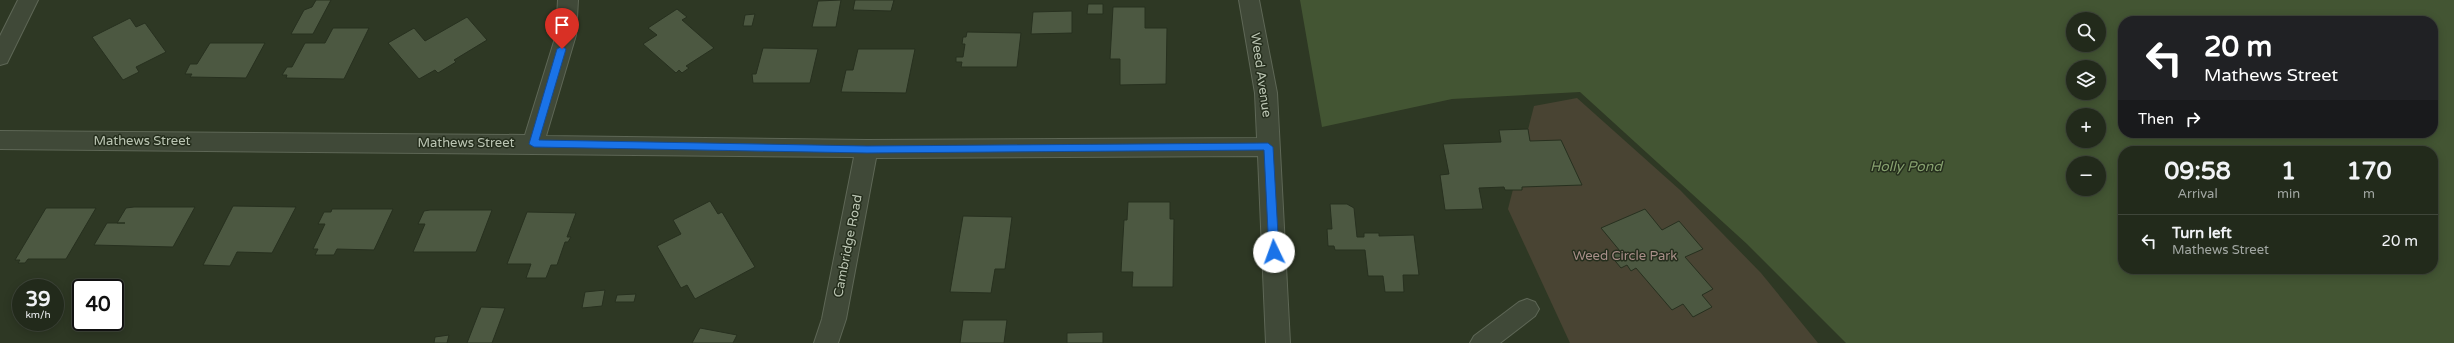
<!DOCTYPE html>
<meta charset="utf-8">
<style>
body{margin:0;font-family:"Varela Round",sans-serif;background:#2a3224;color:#f1f3f6;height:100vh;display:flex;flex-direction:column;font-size:15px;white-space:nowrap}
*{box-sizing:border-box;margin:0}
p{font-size:13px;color:#a2a7a3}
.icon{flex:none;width:22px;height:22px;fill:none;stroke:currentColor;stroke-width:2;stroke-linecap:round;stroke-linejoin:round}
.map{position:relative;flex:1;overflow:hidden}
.side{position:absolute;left:2118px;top:146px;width:320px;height:128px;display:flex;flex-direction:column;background:#222a1b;border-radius:16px;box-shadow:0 2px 10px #0003,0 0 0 1px #3f463a}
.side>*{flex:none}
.hud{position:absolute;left:2118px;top:16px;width:320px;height:122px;border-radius:16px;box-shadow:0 2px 10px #0003,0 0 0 1px #3f463a;background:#202124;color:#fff;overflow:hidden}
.fabs{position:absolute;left:2066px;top:12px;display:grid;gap:8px}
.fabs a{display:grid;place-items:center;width:40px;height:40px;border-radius:50%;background:#222a1b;box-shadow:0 2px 10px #0003,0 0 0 1px #3f463a;font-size:20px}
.speed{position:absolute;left:12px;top:279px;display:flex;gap:8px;font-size:20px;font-weight:700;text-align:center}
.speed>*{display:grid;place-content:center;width:52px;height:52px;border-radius:50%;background:#222a1b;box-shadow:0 2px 10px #0003,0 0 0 1px #3f463a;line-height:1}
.speed small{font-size:10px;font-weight:400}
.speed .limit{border:2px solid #111;border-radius:6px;background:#fff;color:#111}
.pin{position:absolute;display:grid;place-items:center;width:34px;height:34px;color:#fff;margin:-41px -17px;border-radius:50% 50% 50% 0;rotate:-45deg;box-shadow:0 0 4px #0007}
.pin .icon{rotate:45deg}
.me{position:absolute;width:44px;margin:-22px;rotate:357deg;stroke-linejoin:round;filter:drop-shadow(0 0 3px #0008)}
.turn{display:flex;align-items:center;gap:14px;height:84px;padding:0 20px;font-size:18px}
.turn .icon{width:52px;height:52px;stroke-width:2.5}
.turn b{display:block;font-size:28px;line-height:34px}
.then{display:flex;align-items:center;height:38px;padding:0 20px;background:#0003;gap:8px;font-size:15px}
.eta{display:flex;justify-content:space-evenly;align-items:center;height:68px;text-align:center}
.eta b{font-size:24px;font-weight:700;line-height:28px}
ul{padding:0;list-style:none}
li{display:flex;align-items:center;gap:12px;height:52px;padding:0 20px;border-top:1px solid #3f463a}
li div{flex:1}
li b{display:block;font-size:15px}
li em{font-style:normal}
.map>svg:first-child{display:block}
.green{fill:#494433}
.water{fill:#435533;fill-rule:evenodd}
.building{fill:#4c5841;stroke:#27301f}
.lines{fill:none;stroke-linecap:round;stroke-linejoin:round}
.minor-casing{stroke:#5e6756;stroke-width:2}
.minor{fill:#404938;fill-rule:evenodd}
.route{fill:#1a73e8;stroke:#114b97}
.labels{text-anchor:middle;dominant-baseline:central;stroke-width:3;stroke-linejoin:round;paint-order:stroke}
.street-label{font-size:13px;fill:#bbc5b3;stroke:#252e1d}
.park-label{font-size:13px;fill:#a98f89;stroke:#252e1d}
.water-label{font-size:14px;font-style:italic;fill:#87a16f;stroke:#252e1d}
</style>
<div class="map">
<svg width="2454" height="343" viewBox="0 0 2454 343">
<rect width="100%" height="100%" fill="#2e3824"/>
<path class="green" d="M 1577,98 L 1680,190 L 1761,273 L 1818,343 L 1570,343 L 1508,209 L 1534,106 Z"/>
<path class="water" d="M 1300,0 L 2454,0 L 2454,343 L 1846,343 L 1747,244 L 1580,92 L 1452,99 L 1322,127 ZM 2073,19 L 2099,19 L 2099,45 L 2073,45 ZM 2123,21 L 2433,21 L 2433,133 L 2123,133 ZM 2073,67 L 2099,67 L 2099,93 L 2073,93 ZM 2073,115 L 2099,115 L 2099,141 L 2073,141 ZM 2123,151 L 2433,151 L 2433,269 L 2123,269 ZM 2073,163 L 2099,163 L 2099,189 L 2073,189 Z"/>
<path class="building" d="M 316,0 L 331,0 L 313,34 L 291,34 L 304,10 L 312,7 Z
M 841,0 L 836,27 L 812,27 L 818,1 Z
M 855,0 L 894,0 L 891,11 L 853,10 Z
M 1088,4 L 1103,4 L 1103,14 L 1087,14 Z
M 1113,7 L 1145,7 L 1145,28 L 1167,28 L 1166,84 L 1120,85 L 1120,59 L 1110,59 Z
M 677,9 L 687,17 L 682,20 L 714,48 L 686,66 L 689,68 L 682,73 L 679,70 L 676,73 L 643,44 L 657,35 L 648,28 Z
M 1072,11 L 1072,33 L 1031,34 L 1033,12 Z
M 755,14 L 752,26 L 743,26 L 745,15 Z
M 467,17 L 487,40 L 454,60 L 456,62 L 438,73 L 435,70 L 419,79 L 388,43 L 414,28 L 425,41 Z
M 130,18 L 136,27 L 145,23 L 166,52 L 136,67 L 139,72 L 123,80 L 92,37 Z
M 333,28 L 369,28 L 344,79 L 286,78 L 287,75 L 282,75 L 287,67 L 292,67 L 305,43 L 325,43 Z
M 967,32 L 1021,33 L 1017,67 L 961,67 L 962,62 L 956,62 L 956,57 L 963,57 L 965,44 L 962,44 L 963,37 L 966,37 Z
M 210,43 L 265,43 L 246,78 L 190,77 L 192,74 L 185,74 L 190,64 L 197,64 Z
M 763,48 L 818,49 L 810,83 L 753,83 L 752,74 L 756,74 Z
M 858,49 L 915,49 L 906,93 L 841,92 L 846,70 L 853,70 Z
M 1528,129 L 1530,141 L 1561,140 L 1582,185 L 1522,187 L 1522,190 L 1505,190 L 1504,187 L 1479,188 L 1483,209 L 1445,210 L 1440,175 L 1449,174 L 1443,144 L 1501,142 L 1499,130 Z
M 710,201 L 718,214 L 722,212 L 755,267 L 695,299 L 687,285 L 681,288 L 657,246 L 681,234 L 673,220 Z
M 1128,202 L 1170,202 L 1170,219 L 1174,219 L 1173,287 L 1132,287 L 1133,272 L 1121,272 L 1124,220 L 1127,220 Z
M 1330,204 L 1347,204 L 1354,208 L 1357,237 L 1364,237 L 1364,233 L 1379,233 L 1379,236 L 1414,235 L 1419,275 L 1403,275 L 1404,292 L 1385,292 L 1383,276 L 1368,276 L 1365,250 L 1335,250 L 1334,246 L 1328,246 L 1327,229 L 1332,229 Z
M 233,206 L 296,207 L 272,253 L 237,252 L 230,266 L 203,265 Z
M 134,207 L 195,207 L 173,247 L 94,245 L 107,223 L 125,223 L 117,223 L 126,208 Z
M 46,208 L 96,208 L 66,259 L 28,259 L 25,263 L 18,263 L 20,260 L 15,260 Z
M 332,209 L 393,209 L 374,250 L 337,249 L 334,255 L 315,255 L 318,249 L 313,249 L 325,224 L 318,224 L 324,212 L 331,212 Z
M 1645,209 L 1662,230 L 1679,221 L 1703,249 L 1685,257 L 1713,289 L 1702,295 L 1712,307 L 1693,317 L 1683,304 L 1672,310 L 1636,268 L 1631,271 L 1627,265 L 1621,268 L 1611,256 L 1620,251 L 1601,228 Z
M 430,210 L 492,210 L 476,252 L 413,252 L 425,224 L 418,224 L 424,211 Z
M 527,212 L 576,213 L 567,237 L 571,237 L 568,242 L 565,242 L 557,265 L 551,265 L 546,278 L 526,278 L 531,264 L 507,264 Z
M 963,216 L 1012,217 L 1005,269 L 995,269 L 991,293 L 950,292 Z
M 605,290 L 602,306 L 582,308 L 585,292 Z
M 636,294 L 634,302 L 615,302 L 617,295 Z
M 481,307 L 505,308 L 492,343 L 467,343 Z
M 963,320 L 1007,320 L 1004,343 L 960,343 Z
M 700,328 L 737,335 L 733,343 L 692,343 Z
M 1103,332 L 1103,343 L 1067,343 L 1067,333 Z
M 449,335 L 447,343 L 434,343 L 435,337 Z"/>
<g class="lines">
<g class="minor-casing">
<path id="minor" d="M 18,0 L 38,0 L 7,63 L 0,65 L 0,36 Z
M 558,0 L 578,0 L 576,35 L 546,136 L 867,140 L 1257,138 L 1255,93 L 1239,0 L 1259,0 L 1277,93 L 1290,343 L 1266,343 L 1258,156 L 876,158 L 846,319 L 838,343 L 814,343 L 822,319 L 854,157 L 0,149 L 0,131 L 525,135 L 556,35 Z
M 1527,299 L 1535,302 L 1539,309 L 1535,316 L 1500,343 L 1470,343 L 1474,336 L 1519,302 Z"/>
</g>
<use href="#minor" class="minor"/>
</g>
<path class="route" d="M 562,46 L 566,49 L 539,140 L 867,146 L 1268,143 L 1273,147 L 1279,252 L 1274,256 L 1269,252 L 1264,150 L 867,153 L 534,147 L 529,144 L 557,49 Z"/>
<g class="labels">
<g class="street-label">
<text transform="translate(1261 75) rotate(82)">Weed Avenue</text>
<text x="142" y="141">Mathews Street</text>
<text x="466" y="143">Mathews Street</text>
<text transform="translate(848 246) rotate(-79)">Cambridge Road</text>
</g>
<g class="park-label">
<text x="1625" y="256">Weed Circle Park</text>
</g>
<g class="water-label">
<text x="1906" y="166">Holly Pond</text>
</g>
</g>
</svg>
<div class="fabs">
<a><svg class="icon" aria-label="search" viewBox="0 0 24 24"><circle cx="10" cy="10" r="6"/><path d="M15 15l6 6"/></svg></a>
<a><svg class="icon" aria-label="layers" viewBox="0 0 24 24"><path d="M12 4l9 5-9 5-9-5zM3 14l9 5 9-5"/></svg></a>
<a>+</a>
<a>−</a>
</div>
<div class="speed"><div>39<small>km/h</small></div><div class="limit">40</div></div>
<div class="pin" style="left:562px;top:49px;background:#d93025"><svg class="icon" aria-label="arrive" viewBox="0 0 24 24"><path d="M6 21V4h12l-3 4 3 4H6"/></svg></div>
<svg class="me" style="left:1274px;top:252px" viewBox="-20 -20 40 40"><circle r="19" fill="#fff"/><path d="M0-13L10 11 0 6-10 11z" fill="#1a73e8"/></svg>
<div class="hud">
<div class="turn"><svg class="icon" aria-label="left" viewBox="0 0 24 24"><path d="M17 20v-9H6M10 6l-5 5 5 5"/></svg><div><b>20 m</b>Mathews Street</div></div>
<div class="then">Then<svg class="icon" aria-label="right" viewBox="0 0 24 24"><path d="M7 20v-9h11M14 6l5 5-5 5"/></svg></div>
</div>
<section class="side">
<div class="eta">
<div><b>09:58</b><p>Arrival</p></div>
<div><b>1</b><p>min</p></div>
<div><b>170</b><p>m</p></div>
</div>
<ul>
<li><svg class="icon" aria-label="left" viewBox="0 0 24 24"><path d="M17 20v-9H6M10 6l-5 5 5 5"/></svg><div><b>Turn left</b><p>Mathews Street</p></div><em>20 m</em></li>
</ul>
</section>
</div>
